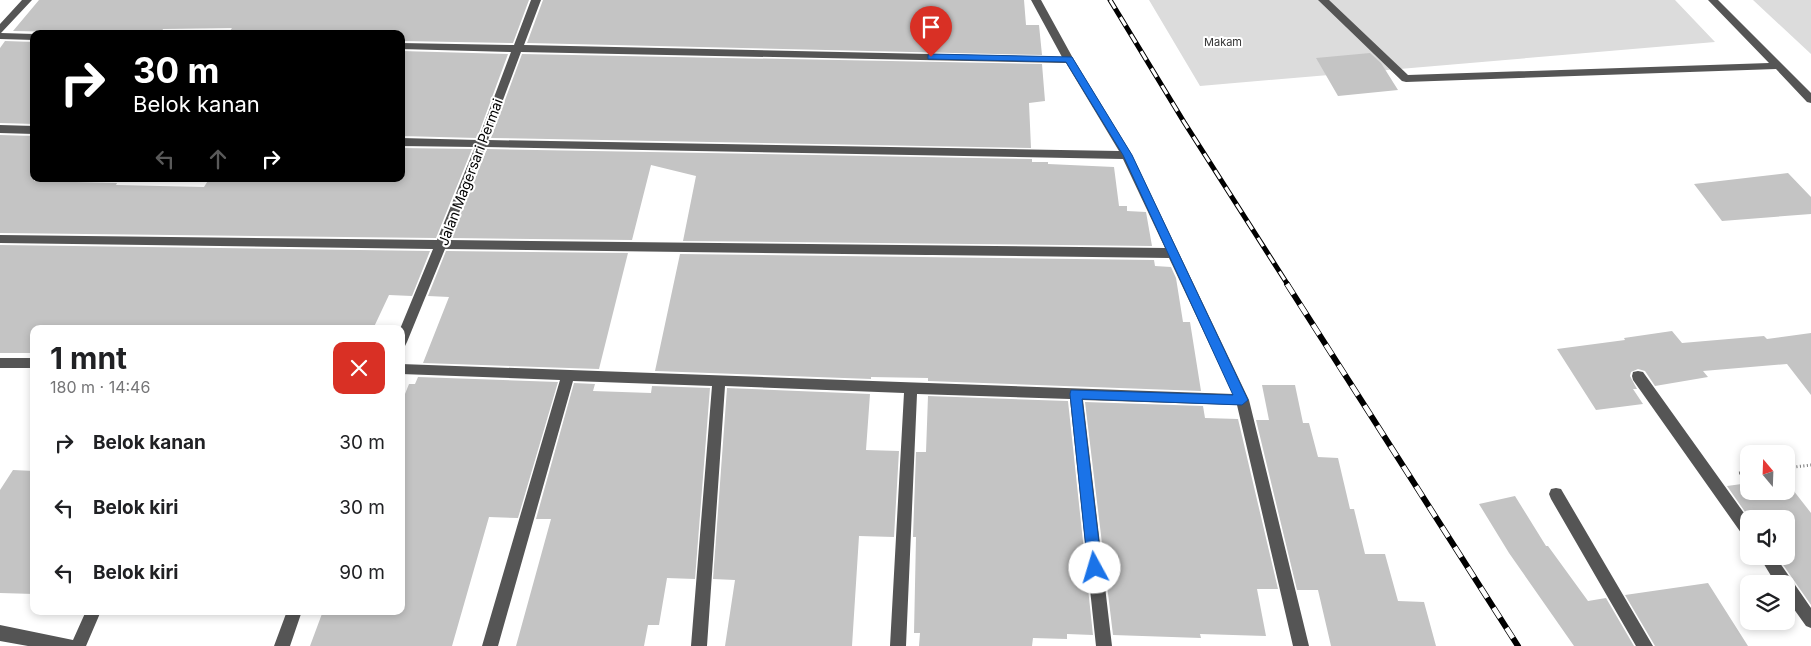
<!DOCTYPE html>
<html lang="id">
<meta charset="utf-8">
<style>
body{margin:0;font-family:Inter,sans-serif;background:#f6f6f6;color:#202124;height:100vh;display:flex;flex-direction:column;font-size:19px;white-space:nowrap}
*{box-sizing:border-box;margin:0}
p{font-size:16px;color:#757577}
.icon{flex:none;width:28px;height:28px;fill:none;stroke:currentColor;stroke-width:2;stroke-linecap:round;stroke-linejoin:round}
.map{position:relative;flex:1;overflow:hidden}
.details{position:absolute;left:30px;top:325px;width:375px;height:290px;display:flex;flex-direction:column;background:#fff;border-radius:10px;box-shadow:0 2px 8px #0003}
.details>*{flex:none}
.top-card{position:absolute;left:30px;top:30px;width:375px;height:152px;border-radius:10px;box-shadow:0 2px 8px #0003;background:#000;color:#fff;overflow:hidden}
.needle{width:32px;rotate:341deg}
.buttons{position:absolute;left:1740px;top:445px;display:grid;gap:10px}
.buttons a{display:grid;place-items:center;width:55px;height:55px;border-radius:10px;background:#fff;box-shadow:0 2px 8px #0003;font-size:25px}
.pin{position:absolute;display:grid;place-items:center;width:42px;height:42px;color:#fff;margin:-51px -21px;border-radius:50% 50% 50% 0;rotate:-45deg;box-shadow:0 0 5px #0007}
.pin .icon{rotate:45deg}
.me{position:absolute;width:55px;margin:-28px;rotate:354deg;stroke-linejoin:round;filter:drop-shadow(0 0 4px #0008)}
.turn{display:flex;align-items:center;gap:18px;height:105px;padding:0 20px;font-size:22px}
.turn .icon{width:65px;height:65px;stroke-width:2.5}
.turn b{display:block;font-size:35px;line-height:42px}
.lanes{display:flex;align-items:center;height:48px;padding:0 20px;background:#0003;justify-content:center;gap:25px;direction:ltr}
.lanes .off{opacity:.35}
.round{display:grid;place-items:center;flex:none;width:52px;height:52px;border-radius:10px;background:#f6f6f6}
.headline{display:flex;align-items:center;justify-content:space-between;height:85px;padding:0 20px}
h1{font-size:30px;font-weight:700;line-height:38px}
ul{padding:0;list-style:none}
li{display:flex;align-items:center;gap:15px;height:65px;padding:0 20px}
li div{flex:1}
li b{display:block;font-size:19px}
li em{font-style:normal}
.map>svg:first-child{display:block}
.green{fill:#dcdcdc}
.building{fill:#c4c4c4}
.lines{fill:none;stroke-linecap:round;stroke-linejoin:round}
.path{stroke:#777;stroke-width:3;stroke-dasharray:1 2.5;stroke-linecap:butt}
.minor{fill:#555;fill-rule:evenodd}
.rail-far1-casing{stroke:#000;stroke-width:5}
.rail-casing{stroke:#000;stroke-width:6}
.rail-far1{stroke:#fff;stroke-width:3;stroke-dasharray:10;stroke-linecap:butt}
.rail{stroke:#fff;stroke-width:4.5;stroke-dasharray:12;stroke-linecap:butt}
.route{fill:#1a73e8;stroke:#114b97}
.labels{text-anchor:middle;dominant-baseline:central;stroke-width:4;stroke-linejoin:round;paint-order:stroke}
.far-park-label{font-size:11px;fill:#333;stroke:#fff}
.street-label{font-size:14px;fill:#000;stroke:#fff}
</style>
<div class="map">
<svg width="1811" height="646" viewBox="0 0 1811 646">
<rect width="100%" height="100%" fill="#fff"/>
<path class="green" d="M 1149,0 L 1675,0 L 1715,42 L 1200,86 Z
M 1753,0 L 1811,0 L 1811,54 Z"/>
<path class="building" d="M 39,0 L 529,0 L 513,43 L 401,41 L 401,34 L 228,34 L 232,28 L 163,29 L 162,31 L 121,33 L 13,31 Z
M 543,0 L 1024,0 L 1026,25 L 1039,25 L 1042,55 L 527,43 Z
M 5,41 L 34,42 L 34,124 L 0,123 L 0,48 Z
M 401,51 L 508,54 L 477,138 L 401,136 Z
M 1370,53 L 1381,63 L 1398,90 L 1338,96 L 1316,58 Z
M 522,54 L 1042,64 L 1045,101 L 1029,103 L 1031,148 L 491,138 Z
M 0,135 L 34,136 L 34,181 L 117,183 L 116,185 L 204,187 L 209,179 L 401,179 L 401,148 L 472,149 L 436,238 L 0,233 Z
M 487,149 L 1032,159 L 1032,162 L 1048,162 L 1048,164 L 1114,167 L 1119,206 L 1127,206 L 1127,211 L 1146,212 L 1152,246 L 683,241 L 696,176 L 651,165 L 632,240 L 451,238 Z
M 1788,173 L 1811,197 L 1811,214 L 1722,221 L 1694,184 Z
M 0,245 L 430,251 L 412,296 L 389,295 L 373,329 L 34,329 L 34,353 L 0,353 Z
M 446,251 L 628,253 L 599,369 L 423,363 L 449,297 L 428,296 Z
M 680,254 L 1154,260 L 1155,266 L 1171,267 L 1176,278 L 1183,322 L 1190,322 L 1201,391 L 928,381 L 928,378 L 871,377 L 871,379 L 655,371 Z
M 1672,331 L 1682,343 L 1764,336 L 1767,339 L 1811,333 L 1811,395 L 1787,364 L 1703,371 L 1708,377 L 1655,386 L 1645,371 L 1638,369 L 1631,372 L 1630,376 L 1637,389 L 1633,389 L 1643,404 L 1596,410 L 1557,349 L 1625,340 L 1624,338 Z
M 418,377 L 558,382 L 518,518 L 489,517 L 452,646 L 310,646 L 323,611 L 401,611 L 401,404 L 409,384 L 415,384 Z
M 574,383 L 595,384 L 593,391 L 651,393 L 652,386 L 710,388 L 695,579 L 667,578 L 659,625 L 648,625 L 644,646 L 516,646 L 551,519 L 536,519 Z
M 1262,385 L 1295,385 L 1303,423 L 1309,423 L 1318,457 L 1338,458 L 1350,509 L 1354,509 L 1365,554 L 1385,554 L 1398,601 L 1424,602 L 1436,646 L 1331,646 L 1318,590 L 1297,590 L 1256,420 L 1269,420 Z
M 727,388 L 870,394 L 866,450 L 899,451 L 894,537 L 859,536 L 852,646 L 725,646 L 735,580 L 713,579 Z
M 928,396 L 1068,401 L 1093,635 L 1067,634 L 1067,639 L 1033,638 L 1032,646 L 919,646 L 920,633 L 914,633 L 916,537 L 913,537 L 916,452 L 926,452 Z
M 1085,402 L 1203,406 L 1205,418 L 1238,419 L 1278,589 L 1257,589 L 1266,636 L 1200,634 L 1201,638 L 1113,635 Z
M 13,470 L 34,471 L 34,594 L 0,593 L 0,490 Z
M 1786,481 L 1811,513 L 1811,605 L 1777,556 L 1786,556 L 1786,519 L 1750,519 L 1727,486 L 1749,483 L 1749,491 L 1786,491 Z
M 1515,496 L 1546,546 L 1548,546 L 1588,601 L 1606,598 L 1634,646 L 1574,646 L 1509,553 L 1479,504 Z
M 1708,583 L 1748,646 L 1655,646 L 1625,595 Z"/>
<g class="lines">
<path class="path" d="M 1786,468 L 1811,465
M 1739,473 L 1749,472"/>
<path class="minor" d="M 22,0 L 32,0 L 1,33 L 34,34 L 34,40 L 0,39 L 0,24 Z
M 531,0 L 541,0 L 524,45 L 1062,57 L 1031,0 L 1041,0 L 1074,60 L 1132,155 L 1249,400 L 1309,646 L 1293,646 L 1237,405 L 1083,400 L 1112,646 L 1096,646 L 1070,399 L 917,394 L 906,646 L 890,646 L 904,393 L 725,386 L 707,646 L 691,646 L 712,386 L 573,381 L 498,646 L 482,646 L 560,380 L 401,374 L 401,364 L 1233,394 L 1169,258 L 445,249 L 407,342 L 405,346 L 401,347 L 400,329 L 433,249 L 0,243 L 0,235 L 437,240 L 475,147 L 401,146 L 401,138 L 478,140 L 511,52 L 401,49 L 401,43 L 514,45 ZM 521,52 L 1066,63 L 1119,151 L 488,140 ZM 486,147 L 1123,159 L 1165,248 L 448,240 Z
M 1318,0 L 1329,0 L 1408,75 L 1769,63 L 1708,0 L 1718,0 L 1811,93 L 1811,103 L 1807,102 L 1776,69 L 1406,82 L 1402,81 Z
M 0,125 L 34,126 L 34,134 L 0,133 Z
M 0,358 L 34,358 L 34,368 L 0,368 Z
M 1638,371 L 1643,372 L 1749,520 L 1749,539 L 1744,537 L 1633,380 L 1632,376 L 1633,372 Z
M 1556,488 L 1561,489 L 1653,646 L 1636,646 L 1551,499 L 1549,494 L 1551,489 Z
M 1759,556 L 1775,556 L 1811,608 L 1811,628 L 1806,626 L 1786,598 L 1786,584 L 1776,584 Z
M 86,611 L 101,611 L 86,646 L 28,646 L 0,641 L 0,625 L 73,640 Z
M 287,611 L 302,611 L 290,646 L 274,646 Z"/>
<g class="rail-far1-casing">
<path id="rail-far1" d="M 1110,0 L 1184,122 L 1288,285"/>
</g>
<g class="rail-casing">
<path id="rail" d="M 1287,284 L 1518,646"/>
</g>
<use href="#rail-far1" class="rail-far1"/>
<use href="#rail" class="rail"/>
</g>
<path class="route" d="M 931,54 L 1072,57 L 1132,155 L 1248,400 L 1242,405 L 1082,399 L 1102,568 L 1100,573 L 1095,575 L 1090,573 L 1088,568 L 1070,394 L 1071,390 L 1233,395 L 1123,155 L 1066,62 L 928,59 L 928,55 Z"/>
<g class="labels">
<g class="far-park-label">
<text x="1223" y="42">Makam</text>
</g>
<g class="street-label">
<text transform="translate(470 172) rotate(-69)">Jalan Magersari Permai</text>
</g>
</g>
</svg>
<div class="buttons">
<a><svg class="needle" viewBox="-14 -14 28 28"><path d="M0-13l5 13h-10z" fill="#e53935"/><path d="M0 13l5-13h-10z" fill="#757577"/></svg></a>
<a><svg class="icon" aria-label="sound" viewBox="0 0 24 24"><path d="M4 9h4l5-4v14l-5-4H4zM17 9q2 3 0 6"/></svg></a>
<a><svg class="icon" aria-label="layers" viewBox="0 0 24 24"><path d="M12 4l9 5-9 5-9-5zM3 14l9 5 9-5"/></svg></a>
</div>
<div class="pin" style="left:931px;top:57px;background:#d93025"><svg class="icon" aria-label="arrive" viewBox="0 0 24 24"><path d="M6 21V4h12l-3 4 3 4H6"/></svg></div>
<svg class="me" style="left:1095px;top:568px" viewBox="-20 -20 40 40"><circle r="19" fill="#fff"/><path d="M0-13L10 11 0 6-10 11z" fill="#1a73e8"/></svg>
<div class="top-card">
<div class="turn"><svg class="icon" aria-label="right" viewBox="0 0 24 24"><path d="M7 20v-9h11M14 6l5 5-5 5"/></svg><div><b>30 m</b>Belok kanan</div></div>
<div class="lanes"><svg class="icon off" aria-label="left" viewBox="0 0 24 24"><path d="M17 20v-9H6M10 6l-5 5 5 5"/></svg><svg class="icon off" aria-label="ahead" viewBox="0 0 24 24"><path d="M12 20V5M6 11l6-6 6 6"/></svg><svg class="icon" aria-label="right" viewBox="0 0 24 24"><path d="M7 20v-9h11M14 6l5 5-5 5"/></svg></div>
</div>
<section class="details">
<div class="headline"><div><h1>1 mnt</h1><p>180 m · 14:46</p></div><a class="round" style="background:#d93025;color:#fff"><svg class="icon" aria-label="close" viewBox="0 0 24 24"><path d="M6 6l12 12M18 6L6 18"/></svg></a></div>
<ul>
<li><svg class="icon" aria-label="right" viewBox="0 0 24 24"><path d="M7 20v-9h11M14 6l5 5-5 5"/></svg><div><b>Belok kanan</b></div><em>30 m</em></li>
<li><svg class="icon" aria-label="left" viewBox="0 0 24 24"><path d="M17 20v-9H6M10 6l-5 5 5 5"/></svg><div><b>Belok kiri</b></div><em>30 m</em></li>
<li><svg class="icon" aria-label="left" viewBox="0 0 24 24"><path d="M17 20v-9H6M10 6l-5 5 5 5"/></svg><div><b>Belok kiri</b></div><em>90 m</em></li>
</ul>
</section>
</div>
